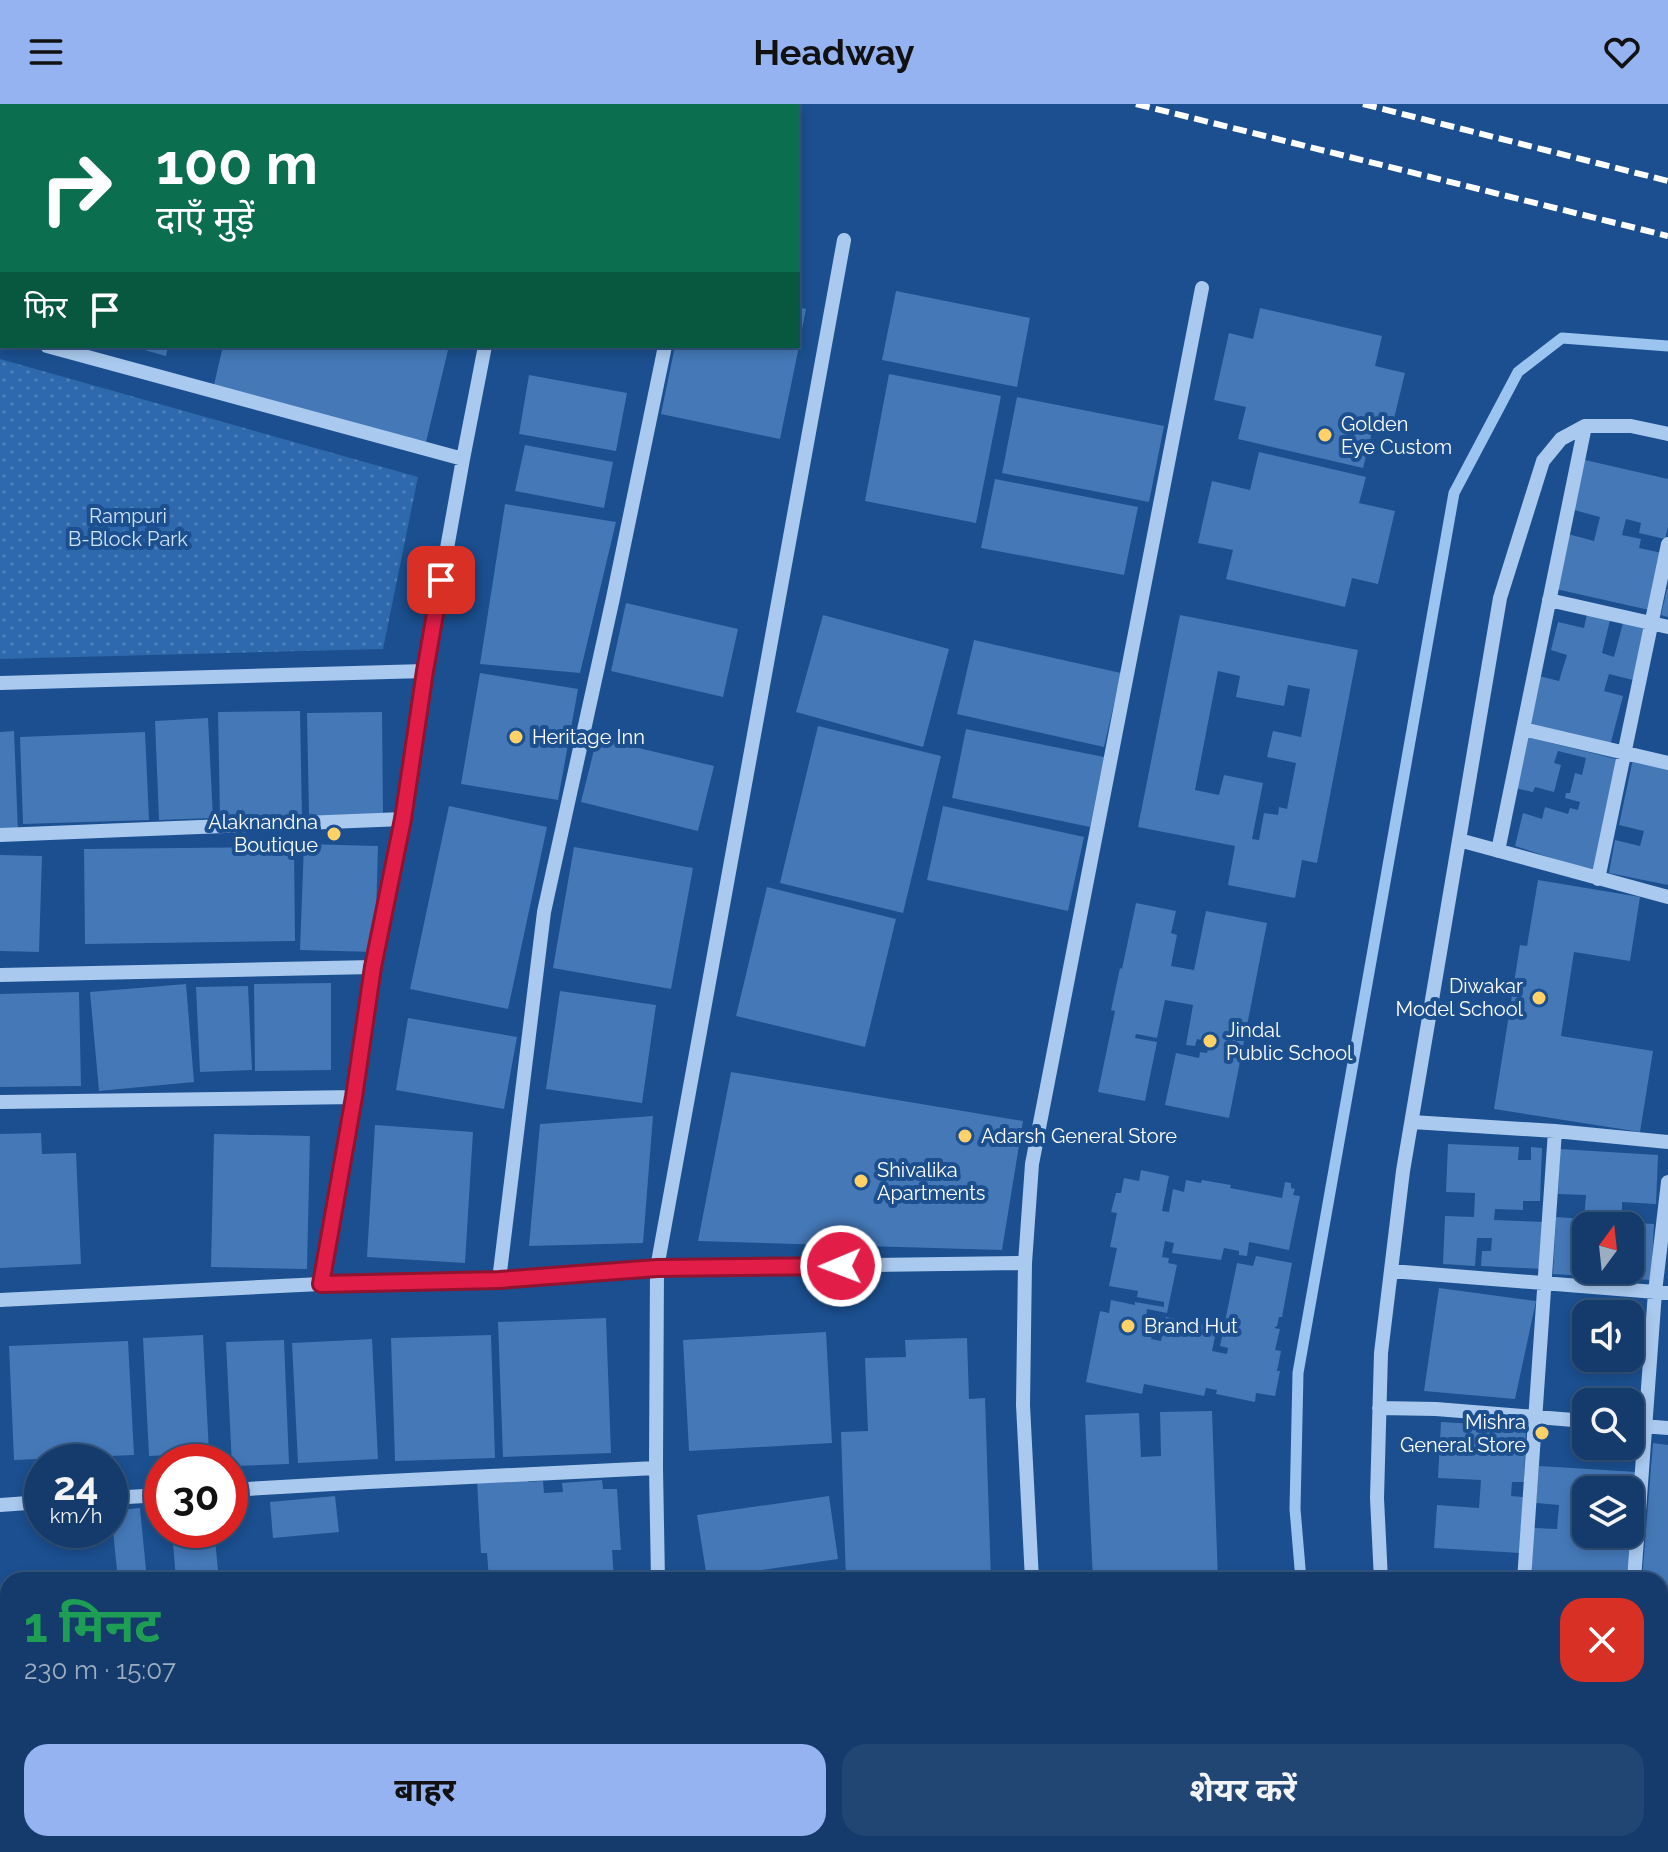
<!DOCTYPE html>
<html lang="hi">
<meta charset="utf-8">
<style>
body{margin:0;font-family:Raleway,"Noto Sans Devanagari",sans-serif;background:#214673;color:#f1f3f6;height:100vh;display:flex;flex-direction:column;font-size:30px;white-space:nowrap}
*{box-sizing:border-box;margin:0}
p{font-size:26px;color:#9dadc1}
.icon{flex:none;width:44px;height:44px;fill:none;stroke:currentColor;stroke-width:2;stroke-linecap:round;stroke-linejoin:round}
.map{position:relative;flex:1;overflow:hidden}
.drawer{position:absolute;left:0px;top:1468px;width:1668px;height:280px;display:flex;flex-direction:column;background:#143b6b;border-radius:24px 24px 0 0;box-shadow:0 4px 12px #0003,0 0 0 2px #33557e}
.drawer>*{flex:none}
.hud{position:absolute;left:0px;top:0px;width:800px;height:244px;box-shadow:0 4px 12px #0003,0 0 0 2px #33557e;background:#0b6e4f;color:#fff;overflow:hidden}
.needle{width:52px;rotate:15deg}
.fabs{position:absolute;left:1572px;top:1108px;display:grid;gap:16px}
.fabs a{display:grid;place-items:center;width:72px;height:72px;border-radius:16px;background:#143b6b;box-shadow:0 4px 12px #0003,0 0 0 2px #33557e;font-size:40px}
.speed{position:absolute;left:24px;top:1340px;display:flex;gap:16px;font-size:40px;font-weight:700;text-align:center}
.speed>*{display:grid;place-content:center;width:104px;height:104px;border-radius:50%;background:#143b6b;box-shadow:0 4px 12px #0003,0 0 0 2px #33557e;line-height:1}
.speed small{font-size:20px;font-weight:400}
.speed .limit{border:12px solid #d22;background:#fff;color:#111}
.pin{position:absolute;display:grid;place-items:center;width:68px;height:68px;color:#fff;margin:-34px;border-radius:16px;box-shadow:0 4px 12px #0006}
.me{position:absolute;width:88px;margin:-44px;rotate:269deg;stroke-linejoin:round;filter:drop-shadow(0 0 6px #0008)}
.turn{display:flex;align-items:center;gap:28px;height:168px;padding:0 24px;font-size:36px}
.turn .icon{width:104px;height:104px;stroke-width:2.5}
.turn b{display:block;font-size:56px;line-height:68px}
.then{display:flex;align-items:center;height:76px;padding:0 24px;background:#0003;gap:16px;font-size:30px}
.round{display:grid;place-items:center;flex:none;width:84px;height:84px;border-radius:24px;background:#214673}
.overview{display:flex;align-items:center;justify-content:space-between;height:136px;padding:0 24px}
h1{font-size:48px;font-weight:700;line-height:60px;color:#1e9e55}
.primary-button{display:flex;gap:16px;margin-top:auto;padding:16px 24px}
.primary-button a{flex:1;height:92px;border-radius:24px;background:#95b2f1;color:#111;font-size:32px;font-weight:700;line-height:92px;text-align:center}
.primary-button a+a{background:#214673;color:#f1f3f6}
header{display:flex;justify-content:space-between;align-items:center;height:104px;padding:0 24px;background:#95b2f1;color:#111;font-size:36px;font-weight:700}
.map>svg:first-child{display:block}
.park{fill:url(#park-dots)}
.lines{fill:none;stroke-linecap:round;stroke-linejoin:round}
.stream{stroke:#9cc4f0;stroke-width:11}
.building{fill:#4478b7;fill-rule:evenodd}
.minor{stroke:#a9c9ee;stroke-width:14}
.rail{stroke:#fff;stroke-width:6;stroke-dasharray:14 6;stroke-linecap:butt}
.route-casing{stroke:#92132f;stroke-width:20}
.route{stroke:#e11d48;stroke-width:14}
.poi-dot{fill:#ffd166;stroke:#1b4f8f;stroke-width:3}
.labels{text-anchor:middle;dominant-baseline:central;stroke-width:8;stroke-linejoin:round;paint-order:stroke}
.poi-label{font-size:20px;fill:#fff;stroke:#1b4f8f;text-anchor:start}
.park-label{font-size:20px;fill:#cfe3fa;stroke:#1b4f8f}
</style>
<header><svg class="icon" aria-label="menu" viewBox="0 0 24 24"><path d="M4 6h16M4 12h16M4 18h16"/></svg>Headway<svg class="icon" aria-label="heart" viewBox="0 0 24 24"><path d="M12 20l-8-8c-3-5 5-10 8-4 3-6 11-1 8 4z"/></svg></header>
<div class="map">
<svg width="1668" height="1748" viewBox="0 0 1668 1748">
<defs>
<pattern id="park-dots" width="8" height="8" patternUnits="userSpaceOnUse" patternTransform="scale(2)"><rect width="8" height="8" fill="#2e69ad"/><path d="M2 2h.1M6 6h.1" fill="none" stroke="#4d80b9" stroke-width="1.8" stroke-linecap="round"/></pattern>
</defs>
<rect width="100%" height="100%" fill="#1b4f8f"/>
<path class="park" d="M 0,255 L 418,373 L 383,545 L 0,555 Z
M 85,1740 L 627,1740 L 628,1748 L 88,1748 Z"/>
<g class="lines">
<path class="stream" d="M 1301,1476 L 1295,1405 L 1298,1269 L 1454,389 L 1518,268 L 1562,234 L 1668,242
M 1324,1740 L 1325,1748"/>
</g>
<path class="building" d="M 896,187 L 1030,214 L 1017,283 L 882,256 Z
M 798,203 L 806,205 L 799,240 L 798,240 Z
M 1260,204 L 1382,232 L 1375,262 L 1405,269 L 1391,327 L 1373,324 L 1363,364 L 1238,335 L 1246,303 L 1214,296 L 1229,229 L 1253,235 Z
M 130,242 L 168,242 L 166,252 Z
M 223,242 L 449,242 L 426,338 L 213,285 Z
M 675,242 L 799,242 L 780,335 L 661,310 Z
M 889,270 L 1001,292 L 976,419 L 865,397 Z
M 529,271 L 627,289 L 616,347 L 519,330 Z
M 1017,293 L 1164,322 L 1149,398 L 1002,369 Z
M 525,341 L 613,358 L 604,404 L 515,387 Z
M 1259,348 L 1366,373 L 1359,399 L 1395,407 L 1378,480 L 1352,474 L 1345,503 L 1226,475 L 1233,446 L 1198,439 L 1212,377 L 1250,386 Z
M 1585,356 L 1668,375 L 1668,423 L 1665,435 L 1639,429 L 1641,419 L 1626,415 L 1622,431 L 1641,435 L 1639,444 L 1662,449 L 1649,506 L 1556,485 L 1568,430 L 1594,437 L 1600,413 L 1574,406 Z
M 995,375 L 1138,403 L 1124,471 L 981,444 Z
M 505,400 L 616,418 L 580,569 L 480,560 Z
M 1667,485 L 1668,485 L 1668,513 L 1661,511 Z
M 626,499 L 738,525 L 723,593 L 611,567 Z
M 1587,510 L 1610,516 L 1602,549 L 1614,553 L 1623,519 L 1646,525 L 1633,576 L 1609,570 L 1604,587 L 1623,592 L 1610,642 L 1526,621 L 1539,572 L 1559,577 L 1567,551 L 1551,546 L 1558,518 L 1584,524 Z
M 823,511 L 949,545 L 923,643 L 796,608 Z
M 1180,511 L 1358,546 L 1317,759 L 1302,756 L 1295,794 L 1228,781 L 1235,742 L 1138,723 ZM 1218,567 L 1240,572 L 1236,593 L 1284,602 L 1288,581 L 1310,585 L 1301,633 L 1273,627 L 1267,653 L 1296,659 L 1287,705 L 1279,703 L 1278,711 L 1264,709 L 1259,736 L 1252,735 L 1263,679 L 1224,671 L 1219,691 L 1195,686 Z
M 974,536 L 1121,569 L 1104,643 L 957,610 Z
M 480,569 L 578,585 L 558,696 L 461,680 Z
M 300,607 L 302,712 L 220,714 L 218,608 Z
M 382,608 L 383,712 L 309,712 L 307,609 Z
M 208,614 L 213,714 L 159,716 L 155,617 Z
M 818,622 L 941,652 L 903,809 L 780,779 Z
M 966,625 L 1104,653 L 1090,723 L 952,694 Z
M 14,627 L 18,727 L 0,728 L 0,628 Z
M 145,628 L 149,716 L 23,720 L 20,633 Z
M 1527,633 L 1620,656 L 1594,768 L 1515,742 L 1523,709 L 1542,715 L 1545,703 L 1568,710 L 1570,704 L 1578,706 L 1580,698 L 1565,694 L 1566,689 L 1570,689 L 1575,669 L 1582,671 L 1586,654 L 1558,647 L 1554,659 L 1561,661 L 1554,688 L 1535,683 L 1533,688 L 1515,684 Z
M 597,634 L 714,662 L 698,727 L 581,698 Z
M 1633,655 L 1668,663 L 1668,781 L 1609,769 L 1615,736 L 1640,742 L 1644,727 L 1619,721 Z
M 449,702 L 547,723 L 508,905 L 410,885 Z
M 943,702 L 1084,733 L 1068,807 L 927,776 Z
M 304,740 L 378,742 L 375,848 L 300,846 Z
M 294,743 L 295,837 L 85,840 L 84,745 Z
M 574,743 L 693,764 L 671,885 L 553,864 Z
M 0,751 L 42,752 L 39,848 L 0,847 Z
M 1538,776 L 1640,793 L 1630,857 L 1574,848 L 1561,932 L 1653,947 L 1640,1028 L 1494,1005 L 1520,841 L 1527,842 Z
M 767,783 L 896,815 L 865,943 L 736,912 Z
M 1136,799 L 1176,807 L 1171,829 L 1177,831 L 1171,862 L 1194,866 L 1206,807 L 1267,819 L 1229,1014 L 1165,1001 L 1176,949 L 1199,954 L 1200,948 L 1207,949 L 1211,932 L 1207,932 L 1206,937 L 1197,935 L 1195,942 L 1186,941 L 1193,901 L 1165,896 L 1157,934 L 1136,930 L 1135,934 L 1157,938 L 1145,997 L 1098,988 L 1115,907 L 1111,906 L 1120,864 L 1122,865 Z
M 331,879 L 331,966 L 255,967 L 254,880 Z
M 186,880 L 194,978 L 99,987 L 90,888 Z
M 248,882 L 252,966 L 200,968 L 196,883 Z
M 560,887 L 656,901 L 642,999 L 546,985 Z
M 79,888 L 81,982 L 0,983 L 0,890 Z
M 408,914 L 517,933 L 504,1005 L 396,986 Z
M 731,968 L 1023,1017 L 1002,1146 L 698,1137 Z
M 653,1012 L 643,1139 L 529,1142 L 540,1020 Z
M 375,1021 L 473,1028 L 465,1159 L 367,1153 Z
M 41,1029 L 42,1050 L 76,1049 L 81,1160 L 0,1164 L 0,1030 Z
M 214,1030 L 310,1032 L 307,1165 L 211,1163 Z
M 1448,1040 L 1519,1043 L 1518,1056 L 1531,1056 L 1531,1043 L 1542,1044 L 1540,1097 L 1523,1097 L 1523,1106 L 1495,1105 L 1494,1116 L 1544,1118 L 1542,1165 L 1481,1162 L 1482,1147 L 1491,1147 L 1492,1134 L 1477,1134 L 1475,1162 L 1443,1160 L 1445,1112 L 1474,1113 L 1475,1089 L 1446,1088 Z
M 1560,1045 L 1658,1051 L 1656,1100 L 1622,1098 L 1622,1118 L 1654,1120 L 1651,1176 L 1553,1170 L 1556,1113 L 1584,1115 L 1586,1091 L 1558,1090 ZM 1586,1122 L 1630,1122 L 1630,1166 L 1586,1166 Z
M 1141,1066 L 1169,1072 L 1162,1107 L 1169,1108 L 1173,1085 L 1184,1088 L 1186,1076 L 1201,1079 L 1202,1076 L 1231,1081 L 1230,1084 L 1282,1094 L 1285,1078 L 1291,1079 L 1291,1084 L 1295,1085 L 1293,1091 L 1300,1092 L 1289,1146 L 1249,1138 L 1247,1152 L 1239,1151 L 1239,1147 L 1224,1144 L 1221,1156 L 1172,1149 L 1174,1139 L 1165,1137 L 1162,1153 L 1169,1154 L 1168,1159 L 1177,1161 L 1167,1209 L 1147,1205 L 1146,1213 L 1156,1215 L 1151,1235 L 1161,1237 L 1166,1213 L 1217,1223 L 1212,1247 L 1227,1250 L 1228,1244 L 1220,1242 L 1237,1159 L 1253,1162 L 1256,1152 L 1292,1159 L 1282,1213 L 1279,1213 L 1277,1222 L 1274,1224 L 1280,1225 L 1275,1246 L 1281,1247 L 1277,1267 L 1280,1267 L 1275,1292 L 1256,1289 L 1255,1298 L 1216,1290 L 1217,1286 L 1206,1284 L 1204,1292 L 1144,1280 L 1142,1290 L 1086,1278 L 1100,1207 L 1109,1209 L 1111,1196 L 1135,1201 L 1135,1198 L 1164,1203 L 1164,1198 L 1137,1193 L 1138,1187 L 1109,1182 L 1117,1144 L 1110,1143 L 1117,1109 L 1111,1108 L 1116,1089 L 1121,1089 L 1124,1074 L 1139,1077 Z
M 1439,1184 L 1536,1197 L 1515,1295 L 1424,1287 Z
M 606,1214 L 611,1349 L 503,1353 L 498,1218 Z
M 826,1228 L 832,1339 L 689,1347 L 683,1236 Z
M 203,1231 L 209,1349 L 149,1352 L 143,1234 Z
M 491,1231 L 495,1354 L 395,1357 L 391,1234 Z
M 967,1234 L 969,1295 L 985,1294 L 991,1476 L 846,1476 L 841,1328 L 868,1327 L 865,1254 L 906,1253 L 905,1236 Z
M 372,1235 L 378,1355 L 298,1359 L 292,1239 Z
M 284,1236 L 289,1360 L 232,1362 L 226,1238 Z
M 128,1237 L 134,1351 L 14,1356 L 9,1242 Z
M 1212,1307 L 1218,1476 L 1093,1476 L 1085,1311 L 1139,1309 L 1141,1353 L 1161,1352 L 1160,1308 Z
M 1441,1318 L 1526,1323 L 1524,1378 L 1512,1378 L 1511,1392 L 1523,1393 L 1520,1449 L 1434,1444 L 1437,1401 L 1479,1404 L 1481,1376 L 1438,1374 Z
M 1653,1339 L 1668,1341 L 1668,1492 L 1660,1491 L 1660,1476 L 1642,1476 Z
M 1539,1362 L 1637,1368 L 1634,1423 L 1630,1423 L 1630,1386 L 1586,1386 L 1586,1430 L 1604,1430 L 1603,1445 L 1632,1446 L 1630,1476 L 1531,1476 L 1534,1424 L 1557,1425 L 1559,1401 L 1536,1399 Z
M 528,1373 L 528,1378 L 543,1377 L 544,1389 L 563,1388 L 562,1379 L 602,1376 L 603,1385 L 617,1385 L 621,1446 L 612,1446 L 614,1476 L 489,1476 L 487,1449 L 481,1449 L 477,1376 Z
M 335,1392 L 339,1428 L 273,1434 L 270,1398 Z
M 829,1392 L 838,1455 L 707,1474 L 697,1411 Z
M 140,1404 L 147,1476 L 118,1476 L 111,1407 Z
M 172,1426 L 214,1426 L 219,1476 L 176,1476 Z
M 1660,1634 L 1668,1635 L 1668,1691 L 1660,1690 Z
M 0,1685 L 8,1705 L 8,1711 L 0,1714 Z
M 707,1740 L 841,1740 L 842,1748 L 708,1748 Z
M 848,1740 L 1017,1740 L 1017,1748 L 848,1748 Z
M 1087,1740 L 1250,1740 L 1251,1748 L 1088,1748 Z"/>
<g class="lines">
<path class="minor" d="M 460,0 L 468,2
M 0,60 L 2,60
M 0,229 L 2,230
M 47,242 L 463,355
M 1549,496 L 1668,523
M 0,579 L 425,567
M 1523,625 L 1668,659
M 0,731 L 403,715
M 1459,736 L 1668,793
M 1498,747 L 1585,322
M 1598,775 L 1668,440
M 0,871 L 373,863
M 0,998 L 354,993
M 1412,1018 L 1555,1027 L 1668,1038
M 1391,1167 L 1668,1189
M 499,1176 L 544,808 L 613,494 L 665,242
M 321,1180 L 354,993 L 373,863 L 403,715 L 425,567 L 463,355 L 485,242
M 0,1196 L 321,1180 L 499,1176 L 657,1164 L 1025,1159
M 1379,1304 L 1436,1305 L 1586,1317
M 1630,1321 L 1668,1324
M 230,1386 L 368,1378 L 656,1364
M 110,1394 L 162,1391
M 0,1401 L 42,1398
M 658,1476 L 656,1364 L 657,1164 L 844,136
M 1032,1476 L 1023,1301 L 1025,1159 L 1032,1060 L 1202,184
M 1381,1476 L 1377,1394 L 1381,1249 L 1403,1067 L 1500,494 L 1543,357 L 1561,335 L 1585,322 L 1631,322 L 1668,330
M 1524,1476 L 1555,1027
M 1634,1476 L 1655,1188 L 1668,1078
M 1660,1508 L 1668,1509
M 0,1581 L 8,1580
M 0,1616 L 8,1637
M 48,1740 L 51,1748
M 688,1740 L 689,1748
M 1049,1740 L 1050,1748
M 1397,1740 L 1397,1748
M 1482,1740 L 1598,1748"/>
<path class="rail" d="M 1136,0 L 1668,132
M 1363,0 L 1668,77"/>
</g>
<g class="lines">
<g class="route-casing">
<path id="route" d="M 441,476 L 425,567 L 403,715 L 373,863 L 354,993 L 321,1180 L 499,1176 L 657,1164 L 841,1162"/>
</g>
<use href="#route" class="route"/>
</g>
<g class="poi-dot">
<circle cx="1325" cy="331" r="8"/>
<circle cx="516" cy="633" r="8"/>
<circle cx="334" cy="730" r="8"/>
<circle cx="1539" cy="894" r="8"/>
<circle cx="1210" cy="937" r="8"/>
<circle cx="965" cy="1032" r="8"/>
<circle cx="861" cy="1077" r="8"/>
<circle cx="1128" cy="1222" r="8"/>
<circle cx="1542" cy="1329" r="8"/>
</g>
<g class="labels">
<g class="poi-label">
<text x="1341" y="320">Golden<tspan x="1341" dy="23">Eye Custom</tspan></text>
<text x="532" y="633">Heritage Inn</text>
<text x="318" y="718" text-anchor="end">Alaknandna<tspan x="318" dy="23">Boutique</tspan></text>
<text x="1523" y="882" text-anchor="end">Diwakar<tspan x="1523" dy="23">Model School</tspan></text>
<text x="1226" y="926">Jindal<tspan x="1226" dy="23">Public School</tspan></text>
<text x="981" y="1032">Adarsh General Store</text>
<text x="877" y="1066">Shivalika<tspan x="877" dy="23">Apartments</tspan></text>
<text x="1144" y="1222">Brand Hut</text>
<text x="1526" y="1318" text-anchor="end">Mishra<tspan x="1526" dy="23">General Store</tspan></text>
</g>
<g class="park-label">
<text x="128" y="412">Rampuri<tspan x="128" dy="23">B-Block Park</tspan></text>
</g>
</g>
</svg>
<div class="fabs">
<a><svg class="needle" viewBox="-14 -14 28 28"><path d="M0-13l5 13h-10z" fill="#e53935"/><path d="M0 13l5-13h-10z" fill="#9dadc1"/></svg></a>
<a><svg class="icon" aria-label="sound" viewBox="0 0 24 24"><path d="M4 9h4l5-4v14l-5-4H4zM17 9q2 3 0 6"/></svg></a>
<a><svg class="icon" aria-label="search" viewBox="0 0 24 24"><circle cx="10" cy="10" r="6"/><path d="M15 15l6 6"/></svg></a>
<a><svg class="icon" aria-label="layers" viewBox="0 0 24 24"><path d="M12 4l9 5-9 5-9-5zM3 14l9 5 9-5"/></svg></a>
</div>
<div class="speed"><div>24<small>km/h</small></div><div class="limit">30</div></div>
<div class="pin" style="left:441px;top:476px;background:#d93025"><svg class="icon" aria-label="arrive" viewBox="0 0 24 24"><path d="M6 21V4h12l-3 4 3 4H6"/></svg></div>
<svg class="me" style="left:841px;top:1162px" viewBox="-20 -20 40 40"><circle r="17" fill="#e11d48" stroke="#fff" stroke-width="3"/><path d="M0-11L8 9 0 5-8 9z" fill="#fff"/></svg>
<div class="hud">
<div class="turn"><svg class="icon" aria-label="right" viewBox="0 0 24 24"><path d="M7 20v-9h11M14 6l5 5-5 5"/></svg><div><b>100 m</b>दाएँ मुड़ें</div></div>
<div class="then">फिर<svg class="icon" aria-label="arrive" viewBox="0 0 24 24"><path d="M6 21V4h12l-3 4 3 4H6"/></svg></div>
</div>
<section class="drawer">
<div class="overview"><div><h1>1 मिनट</h1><p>230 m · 15:07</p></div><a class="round" style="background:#d93025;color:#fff"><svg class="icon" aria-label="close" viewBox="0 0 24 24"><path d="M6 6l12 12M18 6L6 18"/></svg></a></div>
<div class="primary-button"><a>बाहर</a><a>शेयर करें</a></div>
</section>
</div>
